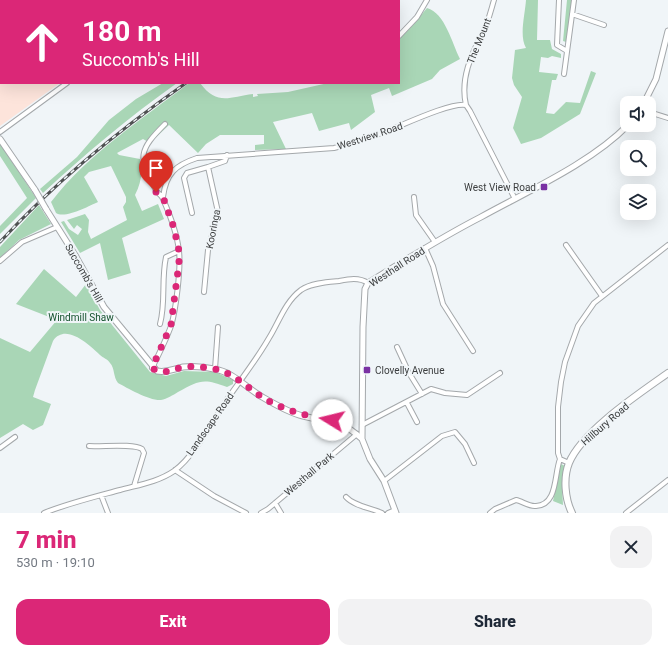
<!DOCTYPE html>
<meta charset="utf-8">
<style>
body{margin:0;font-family:Roboto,sans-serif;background:#f2f2f3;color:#1f2937;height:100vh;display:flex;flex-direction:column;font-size:15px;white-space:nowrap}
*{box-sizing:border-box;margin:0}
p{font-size:13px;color:#747a83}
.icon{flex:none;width:22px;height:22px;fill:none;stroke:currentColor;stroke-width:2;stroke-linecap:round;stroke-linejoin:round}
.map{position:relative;height:513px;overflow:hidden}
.sheet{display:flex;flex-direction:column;background:#fff;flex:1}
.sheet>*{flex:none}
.banner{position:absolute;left:0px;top:0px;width:400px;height:84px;box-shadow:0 4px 16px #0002;background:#db2777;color:#fff;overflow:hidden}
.tools{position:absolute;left:620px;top:96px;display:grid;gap:8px}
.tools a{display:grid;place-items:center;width:36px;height:36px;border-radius:8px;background:#fff;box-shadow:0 4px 16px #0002;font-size:20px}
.pin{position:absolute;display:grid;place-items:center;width:34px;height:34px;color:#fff;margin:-41px -17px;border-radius:50% 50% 50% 0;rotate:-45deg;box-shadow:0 0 4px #0007}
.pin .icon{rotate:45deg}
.me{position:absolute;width:44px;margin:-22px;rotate:279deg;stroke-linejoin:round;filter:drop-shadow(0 0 3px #0008)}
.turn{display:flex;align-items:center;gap:14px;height:84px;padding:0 16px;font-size:18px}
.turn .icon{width:52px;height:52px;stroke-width:2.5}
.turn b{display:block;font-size:28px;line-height:34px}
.round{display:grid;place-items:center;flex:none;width:42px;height:42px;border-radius:12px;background:#f2f2f3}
.overview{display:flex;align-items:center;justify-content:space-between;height:68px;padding:0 16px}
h1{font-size:24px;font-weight:800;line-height:30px;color:#db2777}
.action{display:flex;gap:8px;margin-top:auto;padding:8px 16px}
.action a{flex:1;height:46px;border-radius:12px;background:#db2777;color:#fff;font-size:16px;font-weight:800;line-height:46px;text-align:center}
.action a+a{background:#f2f2f3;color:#1f2937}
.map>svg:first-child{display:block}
.commercial{fill:#fde4db}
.green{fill:#a9d6b6}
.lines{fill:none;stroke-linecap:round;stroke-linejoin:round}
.minor-casing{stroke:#a4a8ab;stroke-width:6}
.tertiary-casing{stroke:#a4a8ab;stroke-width:7}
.secondary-casing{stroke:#a4a8ab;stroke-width:8}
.trunk-casing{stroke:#a4a8ab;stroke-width:9}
.minor{stroke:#fff;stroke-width:4}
.tertiary{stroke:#fff;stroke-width:5}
.secondary{stroke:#fff;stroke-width:6}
.trunk{stroke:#fff;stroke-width:7}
.rail-casing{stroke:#4f5152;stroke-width:3}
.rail{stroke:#f0f5f8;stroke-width:1.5;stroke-dasharray:4.5;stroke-linecap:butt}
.tertiary-bridge-casing{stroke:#a4a8ab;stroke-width:7;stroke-linecap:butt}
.tertiary-bridge{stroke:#fff;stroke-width:5}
.route{stroke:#db2777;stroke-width:7;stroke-dasharray:0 12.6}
.poi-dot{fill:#7a31a3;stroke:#f0f5f8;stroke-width:1.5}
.labels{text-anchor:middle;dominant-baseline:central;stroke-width:4;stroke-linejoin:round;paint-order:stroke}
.street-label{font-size:10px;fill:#3b3d3e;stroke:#f0f5f8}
.poi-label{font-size:10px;fill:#3b3d3e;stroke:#f0f5f8;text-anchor:end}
.park-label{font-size:10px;fill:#14512d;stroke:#f0f5f8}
</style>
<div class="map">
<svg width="668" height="513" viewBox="0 0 668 513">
<rect width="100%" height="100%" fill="#f0f5f8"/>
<path class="commercial" d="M 0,51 L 1,83 L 60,83 L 0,126 Z"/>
<path class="green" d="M 526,0 L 538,0 L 537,40 L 550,40 L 552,49 L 561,54 L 561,58 L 552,56 L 548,58 L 541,57 L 539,72 L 558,74 L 556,80 L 552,80 L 546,113 L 554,114 L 566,102 L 580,103 L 591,71 L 596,73 L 580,114 L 541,138 L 521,144 L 513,128 L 522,97 L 514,85 L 512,78 L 515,50 L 526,48 C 519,36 525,15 526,0 Z
M 567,0 L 572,0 L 566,42 L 563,41 Z
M 427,8 C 445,13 452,43 460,59 L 440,70 L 432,79 L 392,96 L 389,88 L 371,95 L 375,112 L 351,130 L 349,123 L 319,131 L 312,113 L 273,122 L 286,149 L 255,150 L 255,145 L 264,144 L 264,135 L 220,135 L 206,144 L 198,153 L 169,125 L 150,143 L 143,139 L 117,153 L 119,155 L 140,159 C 143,171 141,184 135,195 L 142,211 L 158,204 L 164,219 L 122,238 L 131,273 L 108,280 L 100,243 L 80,253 L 61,222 L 64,221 L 69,229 L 78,235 L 82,229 L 77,225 L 74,229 L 67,220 L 85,214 L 89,220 L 88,232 L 91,239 L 127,220 L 123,207 L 126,202 L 126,197 L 111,166 L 89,172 L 84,177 L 98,202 C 89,206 65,219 56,213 L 51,202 C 88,154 141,120 189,83 L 200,83 C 217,106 229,97 253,94 L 253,97 L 258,96 L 257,94 L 288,92 L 328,83 L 399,83 L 399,39 L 412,26 Z
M 163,83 L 177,83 C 129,117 85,154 43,193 L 40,189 L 77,157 L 109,120 L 136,99 Z
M 0,143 L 36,198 L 0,234 L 0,226 L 27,198 L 0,156 Z
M 39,205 L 51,224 L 19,240 L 0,258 L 0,247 Z
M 44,269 L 76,297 L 86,284 L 100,310 L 150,372 L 166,376 L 184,371 L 215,372 L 233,380 L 233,384 L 227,387 C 204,378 199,380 178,392 C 173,395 167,399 161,400 C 150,401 127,388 118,383 C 113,377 115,368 110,363 C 108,359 103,358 100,355 C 90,346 66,322 53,341 L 35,390 L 33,397 L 51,404 L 43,425 L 33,430 L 23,424 L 0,438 L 0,338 L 30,352 L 57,320 L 16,304 Z
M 561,464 L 565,466 L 562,487 L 563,505 L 553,501 Z"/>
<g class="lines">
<g class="minor-casing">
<path id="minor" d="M 183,0 L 183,1
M 193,0 L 200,0
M 289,0 L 289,1
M 559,0 L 557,45 L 567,51
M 392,1 L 393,0
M 572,14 L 604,25
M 399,36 L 417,17 L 427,0
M 564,74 L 574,0
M 466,105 C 460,79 471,55 483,32 C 488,23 491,10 494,0
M 649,112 L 668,118
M 0,132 L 67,83
M 163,197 C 166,173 176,165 197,158 L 334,148 C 352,144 369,138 387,131 C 403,125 451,102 466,105 L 470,111 L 515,199
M 414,197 L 416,215 L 435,242
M 192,213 L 184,178 L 187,173 L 208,167
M 566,245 L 602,296
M 425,248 L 433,266 L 443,304 L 473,351
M 0,261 L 22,242 L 57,227
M 204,292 L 208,250 L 218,212 L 208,167 L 225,161 L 227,155
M 160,324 C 166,302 161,280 166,257 L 179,251
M 397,347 L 409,373 L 422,394
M 152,368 C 159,354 166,340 171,326 C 176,310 181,268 179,251 C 177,233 170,215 163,199 C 162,195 157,193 156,190 C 137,157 139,150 165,124
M 215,369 L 218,327
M 407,403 L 417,422
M 362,425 L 431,389 L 445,393 L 467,395 L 500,373
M 89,446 C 102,447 133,443 142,449 L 144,453 L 134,486
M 0,448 L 15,437
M 569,463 L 560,459 L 558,453 L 558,407 L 561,382 L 565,362 L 578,326 L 594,303 L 668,245
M 175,470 L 214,496 L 246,513
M 384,481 L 442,436 L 455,432 L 465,444 L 474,463
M 101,495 L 108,513
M 346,497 C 354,506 371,508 382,513
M 275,503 L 281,513
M 44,513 C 69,503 94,497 120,490 C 138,485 158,482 174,471 C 194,457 214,419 228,398 C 242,378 257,359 269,338 C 279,322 285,302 301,290 C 311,283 328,282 339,281 C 349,279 359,277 368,283
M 261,513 L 268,509 L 357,434
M 388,513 L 395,510
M 490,513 L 495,509 L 516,500 C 522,501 529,507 536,506 C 558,505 554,474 560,459
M 626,513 L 668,480"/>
</g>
<g class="tertiary-casing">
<path id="tertiary" d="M 644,103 L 656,79 L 668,31
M 0,139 L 35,190
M 46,209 L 75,255 L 104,307 L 157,371 C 167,373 173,369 183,367 C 193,366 205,367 214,369 C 234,372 247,389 264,398 C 276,405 290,413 303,416 C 331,423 338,417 362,439
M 396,513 L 384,481 L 370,459 L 362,439 L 363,327 L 365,289 L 368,283 C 405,260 442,237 481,217 C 528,191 591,163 628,125"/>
</g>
<g class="secondary-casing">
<path id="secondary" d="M 572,513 C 565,499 563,478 569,463 C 582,431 640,393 668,373"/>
</g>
<g class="trunk-casing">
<path id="trunk" d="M 71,1 L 73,0
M 87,1 L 89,0
M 0,40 L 1,40
M 0,47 L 1,46"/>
</g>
<use href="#minor" class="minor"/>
<use href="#tertiary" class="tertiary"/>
<use href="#secondary" class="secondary"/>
<use href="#trunk" class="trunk"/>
<g class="rail-casing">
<path id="rail" d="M 40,1 L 43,0
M 49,1 L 52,0
M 323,1 L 325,0
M 0,18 L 1,17
M 0,242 C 55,182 119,130 186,83"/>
</g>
<use href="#rail" class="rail"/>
<g class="tertiary-bridge-casing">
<path id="tertiary-bridge" d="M 35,190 L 46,209"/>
</g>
<use href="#tertiary-bridge" class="tertiary-bridge"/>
</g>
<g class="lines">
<path class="route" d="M 156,192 L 163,197 L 174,228 L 179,251 L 179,263 L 171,325 L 152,368 C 164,376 172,369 184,367 C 193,366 206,367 215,369 C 233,373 247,387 262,397 C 285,411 306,416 332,420"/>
</g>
<g class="poi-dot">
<rect x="540" y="183" width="8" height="8" rx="2"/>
<rect x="363" y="366" width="8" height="8" rx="2"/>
</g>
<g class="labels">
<g class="street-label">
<text transform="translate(479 41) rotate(-68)">The Mount</text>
<text transform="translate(370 136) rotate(-18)">Westview Road</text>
<text transform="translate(213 229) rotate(-79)">Kooringa</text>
<text transform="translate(397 267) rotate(-33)">Westhall Road</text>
<text transform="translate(84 273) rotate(60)">Succomb's Hill</text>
<text transform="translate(210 424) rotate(-55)">Landscape Road</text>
<text transform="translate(605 424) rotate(-41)">Hillbury Road</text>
<text transform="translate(309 474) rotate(-40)">Westhall Park</text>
</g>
<g class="poi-label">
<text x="536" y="187">West View Road</text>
<text x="375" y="370" text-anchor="start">Clovelly Avenue</text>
</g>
<g class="park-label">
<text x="81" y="317">Windmill Shaw</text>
</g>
</g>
</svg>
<div class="tools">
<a><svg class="icon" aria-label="sound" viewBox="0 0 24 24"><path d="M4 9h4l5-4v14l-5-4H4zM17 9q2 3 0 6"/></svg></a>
<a><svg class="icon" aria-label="search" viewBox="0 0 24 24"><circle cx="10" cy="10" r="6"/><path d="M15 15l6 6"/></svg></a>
<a><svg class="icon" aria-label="layers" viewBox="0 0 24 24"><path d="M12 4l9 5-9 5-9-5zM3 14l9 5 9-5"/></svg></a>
</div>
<div class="pin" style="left:156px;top:192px;background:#d93025"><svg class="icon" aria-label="arrive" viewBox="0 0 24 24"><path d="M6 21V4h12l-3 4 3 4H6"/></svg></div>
<svg class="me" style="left:332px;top:420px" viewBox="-20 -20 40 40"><circle r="19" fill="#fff"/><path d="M0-13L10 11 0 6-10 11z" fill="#db2777"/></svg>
<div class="banner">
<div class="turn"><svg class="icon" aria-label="ahead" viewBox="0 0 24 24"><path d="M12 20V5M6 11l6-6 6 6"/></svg><div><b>180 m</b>Succomb's Hill</div></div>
</div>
</div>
<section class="sheet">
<div class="overview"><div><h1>7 min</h1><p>530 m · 19:10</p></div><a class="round"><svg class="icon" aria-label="close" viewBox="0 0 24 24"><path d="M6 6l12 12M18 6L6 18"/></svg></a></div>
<div class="action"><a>Exit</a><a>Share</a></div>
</section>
